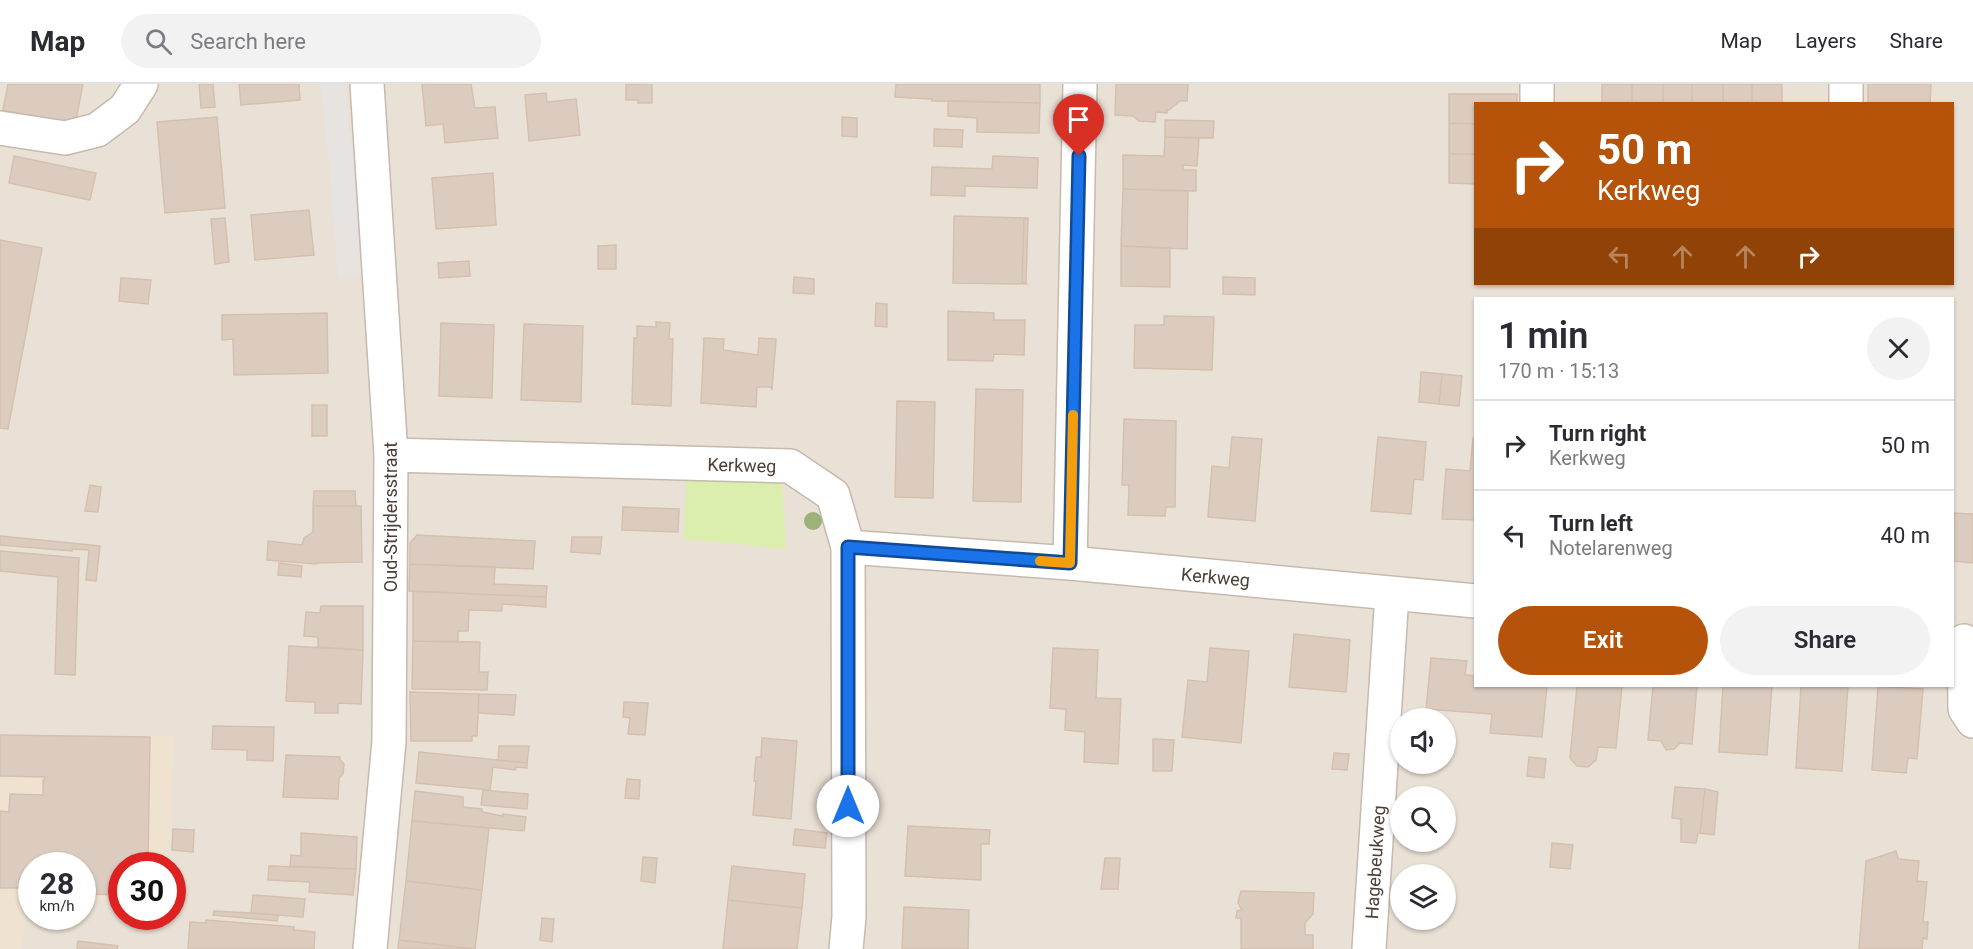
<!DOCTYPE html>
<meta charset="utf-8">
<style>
body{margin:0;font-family:Roboto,sans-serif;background:#f2f2f3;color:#2b2b33;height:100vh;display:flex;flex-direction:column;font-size:22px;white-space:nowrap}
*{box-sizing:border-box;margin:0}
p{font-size:20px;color:#7c7c81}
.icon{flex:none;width:33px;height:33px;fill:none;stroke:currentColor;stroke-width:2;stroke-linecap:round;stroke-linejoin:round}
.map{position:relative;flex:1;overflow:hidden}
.panel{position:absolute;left:1474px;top:213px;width:480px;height:390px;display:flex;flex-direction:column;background:#fff;border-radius:0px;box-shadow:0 2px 4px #0004}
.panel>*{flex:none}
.hud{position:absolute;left:1474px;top:18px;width:480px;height:183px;border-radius:0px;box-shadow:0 2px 4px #0004;background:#b45309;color:#fff;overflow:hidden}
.fabs{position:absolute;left:1390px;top:624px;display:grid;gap:12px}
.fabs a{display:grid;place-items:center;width:66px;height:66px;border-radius:50%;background:#fff;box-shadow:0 2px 4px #0004;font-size:30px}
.speed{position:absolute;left:18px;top:768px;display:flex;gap:12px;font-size:30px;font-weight:700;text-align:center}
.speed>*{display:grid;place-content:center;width:78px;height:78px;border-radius:50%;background:#fff;box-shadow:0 2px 4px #0004;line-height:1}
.speed small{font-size:15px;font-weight:400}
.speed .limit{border:9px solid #d22;background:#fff;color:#111}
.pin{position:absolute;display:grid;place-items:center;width:51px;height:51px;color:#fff;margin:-62px -26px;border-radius:50% 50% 50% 0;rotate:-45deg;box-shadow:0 0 6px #0007}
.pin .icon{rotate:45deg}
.me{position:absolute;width:66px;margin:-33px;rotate:0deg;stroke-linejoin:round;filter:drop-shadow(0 0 4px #0008)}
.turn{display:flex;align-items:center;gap:21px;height:126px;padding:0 24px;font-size:27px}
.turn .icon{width:78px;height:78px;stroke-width:2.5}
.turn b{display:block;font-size:42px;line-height:51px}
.lanes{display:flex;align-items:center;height:57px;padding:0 24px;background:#0003;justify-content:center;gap:30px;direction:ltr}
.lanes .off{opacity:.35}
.round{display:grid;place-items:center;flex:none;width:63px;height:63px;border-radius:32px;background:#f2f2f3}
.headline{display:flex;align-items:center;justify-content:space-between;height:102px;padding:0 24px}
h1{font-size:36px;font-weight:600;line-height:45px}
.primary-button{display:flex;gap:12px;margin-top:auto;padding:12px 24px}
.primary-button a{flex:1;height:69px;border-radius:36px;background:#b45309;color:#fff;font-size:24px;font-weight:600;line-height:69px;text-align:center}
.primary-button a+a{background:#f2f2f3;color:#2b2b33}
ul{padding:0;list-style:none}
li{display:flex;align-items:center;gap:18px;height:90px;padding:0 24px;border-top:2px solid #e1e1e2}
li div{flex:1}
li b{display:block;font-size:22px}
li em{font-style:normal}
header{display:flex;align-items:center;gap:36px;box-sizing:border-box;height:84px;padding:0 30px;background:#fff;border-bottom:2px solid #e1e1e2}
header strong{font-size:28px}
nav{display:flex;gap:33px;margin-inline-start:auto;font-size:21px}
.search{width:420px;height:54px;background:#f2f2f3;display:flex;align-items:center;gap:15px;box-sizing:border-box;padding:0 21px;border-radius:33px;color:#7c7c81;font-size:22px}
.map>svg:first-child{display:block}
.residential{fill:#eae1d6;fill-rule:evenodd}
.education{fill:#f0e2d1}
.green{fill:#dceead}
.parking{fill:#e7e3e1}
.building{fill:#dcccc0;stroke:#d5c0af;stroke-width:1.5}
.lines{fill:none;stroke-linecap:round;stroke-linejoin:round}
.minor-casing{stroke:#c6b9ad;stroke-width:36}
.minor{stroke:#fff;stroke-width:33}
.tree{fill:#9db17b}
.route-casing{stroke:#114b97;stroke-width:15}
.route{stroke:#1a73e8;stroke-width:10}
.slow{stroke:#f59e0b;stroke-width:10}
.labels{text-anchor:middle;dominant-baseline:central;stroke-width:4.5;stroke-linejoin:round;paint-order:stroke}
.street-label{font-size:18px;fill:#4b3f36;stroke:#fff}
</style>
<header>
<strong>Map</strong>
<div class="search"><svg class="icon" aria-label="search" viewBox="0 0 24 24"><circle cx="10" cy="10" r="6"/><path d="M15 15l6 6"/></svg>Search here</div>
<nav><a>Map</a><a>Layers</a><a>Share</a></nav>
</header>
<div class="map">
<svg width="1973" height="865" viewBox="0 0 1973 865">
<rect width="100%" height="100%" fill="#f6f0e9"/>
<path class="residential" d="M 0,0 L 1973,0 L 1973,865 L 0,865 ZM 1476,20 L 1953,20 L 1953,200 L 1476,200 ZM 1476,214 L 1953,214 L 1953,602 L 1476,602 ZM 1401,634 L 1446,634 L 1446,680 L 1401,680 ZM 1401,712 L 1446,712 L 1446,758 L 1401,758 ZM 32,782 L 82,782 L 82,832 L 32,832 ZM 122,782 L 172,782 L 172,832 L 122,832 ZM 1401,790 L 1446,790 L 1446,836 L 1401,836 Z"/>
<path class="education" d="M 0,650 L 175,652 L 168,781 L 122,782 L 121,817 L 83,814 L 82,782 L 32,782 L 31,811 L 28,811 L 22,865 L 0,865 Z"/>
<path class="green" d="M 687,393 L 782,395 L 786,465 L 684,455 Z"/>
<path class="parking" d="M 320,0 L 345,0 L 353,77 L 361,192 L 338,193 L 329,77 Z"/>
<path class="building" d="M 8,0 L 83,0 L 75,41 L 3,26 Z
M 199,0 L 213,0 L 215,23 L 201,24 Z
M 239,0 L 299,0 L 300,16 L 241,21 Z
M 422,0 L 471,0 L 475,24 L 495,23 L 498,54 L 445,59 L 443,40 L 426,42 Z
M 626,0 L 652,0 L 652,19 L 638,19 L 638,16 L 626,16 Z
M 896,0 L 1040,0 L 1040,19 L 932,17 L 932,15 L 895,13 Z
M 1116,0 L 1188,0 L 1187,17 L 1180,17 L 1169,26 L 1167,26 L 1167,29 L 1156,28 L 1155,38 L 1139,37 L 1133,32 L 1115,31 Z
M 1602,0 L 1632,0 L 1632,20 L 1602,20 Z
M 1632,0 L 1663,0 L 1663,20 L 1632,20 Z
M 1663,0 L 1692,0 L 1692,20 L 1663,20 Z
M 1692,0 L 1723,0 L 1723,20 L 1692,20 Z
M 1723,0 L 1752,0 L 1752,20 L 1723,20 Z
M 1752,0 L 1782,0 L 1782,20 L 1752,20 Z
M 1868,0 L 1931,0 L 1930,20 L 1868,20 Z
M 546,9 L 547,18 L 576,15 L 580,51 L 529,57 L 525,11 Z
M 1449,10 L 1517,10 L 1517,20 L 1476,20 L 1476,40 L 1449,39 Z
M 948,17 L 1040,19 L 1039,49 L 977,48 L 977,34 L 948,32 Z
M 217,33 L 225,124 L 165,129 L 157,38 Z
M 842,33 L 857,34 L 857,53 L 842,52 Z
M 1165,36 L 1214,37 L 1213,54 L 1165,53 Z
M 1449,39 L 1476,40 L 1476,70 L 1449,70 Z
M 934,45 L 963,46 L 962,63 L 934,62 Z
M 1165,53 L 1199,54 L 1197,82 L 1183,81 L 1183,86 L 1196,86 L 1196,107 L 1123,105 L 1123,71 L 1164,72 Z
M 1449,70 L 1476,70 L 1476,100 L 1449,99 Z
M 14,72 L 96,89 L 90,116 L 9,99 Z
M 993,72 L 1038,74 L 1037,104 L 965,102 L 965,112 L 931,111 L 932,83 L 992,85 Z
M 493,89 L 496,141 L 436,145 L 432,94 Z
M 1123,105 L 1188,107 L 1187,165 L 1121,162 Z
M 309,126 L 314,171 L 255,176 L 251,131 Z
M 954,132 L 1028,134 L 1028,135 L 1024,135 L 1022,198 L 1026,199 L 1027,200 L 953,199 Z
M 225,134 L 229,178 L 215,180 L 211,135 Z
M 1024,135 L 1028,135 L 1026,199 L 1022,198 Z
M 0,156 L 42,164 L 8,345 L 0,344 Z
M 616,161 L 616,185 L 598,185 L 598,162 Z
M 1121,162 L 1170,164 L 1170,203 L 1121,202 Z
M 469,177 L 470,192 L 439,194 L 438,179 Z
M 794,193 L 814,195 L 814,210 L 793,209 Z
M 1223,193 L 1255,194 L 1255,211 L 1223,210 Z
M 121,194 L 151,196 L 148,220 L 119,217 Z
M 876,219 L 887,220 L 887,243 L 875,242 Z
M 948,227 L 994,229 L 994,236 L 1025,236 L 1024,271 L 994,270 L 993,277 L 948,276 Z
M 327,229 L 328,289 L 234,291 L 233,255 L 222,256 L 222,231 Z
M 1164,232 L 1214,233 L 1212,286 L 1134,284 L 1135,241 L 1164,241 Z
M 656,238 L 670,239 L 669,255 L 673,255 L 671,322 L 632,320 L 634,254 L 637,254 L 637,242 L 656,243 Z
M 441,239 L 494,241 L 492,314 L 439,312 Z
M 524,240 L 583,242 L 581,318 L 521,316 Z
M 704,254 L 724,255 L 723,266 L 758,271 L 759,254 L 776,255 L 772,306 L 771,303 L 757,303 L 756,323 L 701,319 Z
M 1421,288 L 1442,290 L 1439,320 L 1419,318 Z
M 1442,290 L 1462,292 L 1459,322 L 1439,320 Z
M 976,305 L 1023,306 L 1021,418 L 973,417 Z
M 897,317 L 935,318 L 933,414 L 895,413 Z
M 312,321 L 327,321 L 327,352 L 312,352 Z
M 1124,335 L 1176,337 L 1175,423 L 1166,423 L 1165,432 L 1128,431 L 1129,401 L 1122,401 Z
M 1232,353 L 1262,355 L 1255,437 L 1208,433 L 1212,382 L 1229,384 Z
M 1378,353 L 1426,358 L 1423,396 L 1414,395 L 1411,430 L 1371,427 Z
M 1473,354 L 1476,354 L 1476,436 L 1442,435 L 1446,385 L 1470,387 Z
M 90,401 L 101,403 L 98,428 L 85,427 Z
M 314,407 L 355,407 L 356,422 L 313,422 Z
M 313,422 L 361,422 L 362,478 L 316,479 L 316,480 L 267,476 L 268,457 L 302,461 L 304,454 L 313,448 Z
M 623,423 L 679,425 L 678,448 L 622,446 Z
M 1953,429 L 1973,430 L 1973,479 L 1953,477 Z
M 417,451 L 535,457 L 533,485 L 410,480 L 410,459 Z
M 0,452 L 100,462 L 96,497 L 86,496 L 89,466 L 72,465 L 72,467 L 0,461 Z
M 572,453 L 602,453 L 600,470 L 571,468 Z
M 0,467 L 79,474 L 75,591 L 55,590 L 58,493 L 0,487 Z
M 279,479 L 302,482 L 301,493 L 278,491 Z
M 410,480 L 495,483 L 494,500 L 547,502 L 546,513 L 409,507 Z
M 413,507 L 546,513 L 546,523 L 502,520 L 502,527 L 469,526 L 468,547 L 458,547 L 458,558 L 413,557 Z
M 321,522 L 363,522 L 363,566 L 318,563 L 318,553 L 304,552 L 306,528 L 320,529 Z
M 1294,550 L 1350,556 L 1346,608 L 1289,603 Z
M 413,557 L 480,558 L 479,588 L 488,588 L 487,606 L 412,605 Z
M 289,562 L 363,566 L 361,620 L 338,619 L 338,629 L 315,629 L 315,618 L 286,617 Z
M 1053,564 L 1098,566 L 1096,614 L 1121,615 L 1118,680 L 1084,678 L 1085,648 L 1065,646 L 1066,625 L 1050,624 Z
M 1210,564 L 1249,567 L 1241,659 L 1182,653 L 1188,596 L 1207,598 Z
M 1431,574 L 1467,577 L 1465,591 L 1476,592 L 1476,602 L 1547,602 L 1542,653 L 1490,649 L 1492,630 L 1426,625 Z
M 1577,602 L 1622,602 L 1616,664 L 1598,663 L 1596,676 L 1588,683 L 1577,682 L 1570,674 Z
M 1653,602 L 1697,602 L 1692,660 L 1680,659 L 1674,665 L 1666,666 L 1661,657 L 1648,656 Z
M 1723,602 L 1772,602 L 1767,671 L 1719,668 Z
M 1801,602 L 1848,602 L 1842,687 L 1796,684 Z
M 1878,602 L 1923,605 L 1917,675 L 1908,674 L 1906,689 L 1872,686 Z
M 410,608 L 479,610 L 477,652 L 472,652 L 472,657 L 411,657 Z
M 479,610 L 516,611 L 514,631 L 478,629 Z
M 624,618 L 648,619 L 645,651 L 628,650 L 630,634 L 623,633 Z
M 213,642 L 274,643 L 273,677 L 247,676 L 247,666 L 212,665 Z
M 0,651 L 150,653 L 148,782 L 122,782 L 122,811 L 82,810 L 82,782 L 32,782 L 32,804 L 0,804 L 0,727 L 9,728 L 10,710 L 43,711 L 43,696 L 44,697 L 45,693 L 0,692 Z
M 762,654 L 797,657 L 791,735 L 753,731 L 756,697 L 754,697 L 756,673 L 761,673 Z
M 1153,655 L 1174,656 L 1172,687 L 1153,687 Z
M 499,662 L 529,662 L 527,679 L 498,676 Z
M 419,668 L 527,679 L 527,684 L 516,683 L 515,686 L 493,683 L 490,706 L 416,699 Z
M 1334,669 L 1349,670 L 1347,686 L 1332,685 Z
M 286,671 L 340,673 L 340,676 L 344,680 L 343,690 L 339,694 L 338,715 L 283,713 Z
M 1529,673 L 1546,675 L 1544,694 L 1527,692 Z
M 627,695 L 640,696 L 639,715 L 625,714 Z
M 1675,703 L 1705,705 L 1700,749 L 1698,749 L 1696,759 L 1681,758 L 1681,735 L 1672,734 Z
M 1705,705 L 1718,708 L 1714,751 L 1700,749 Z
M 483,706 L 528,710 L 527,725 L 481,721 Z
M 415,707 L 463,713 L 463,723 L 482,725 L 482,728 L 503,732 L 503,730 L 526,733 L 524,747 L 412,737 Z
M 412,737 L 489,744 L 482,806 L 406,797 Z
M 908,742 L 990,746 L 989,760 L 981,760 L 981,796 L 905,792 Z
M 173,745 L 194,746 L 193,768 L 172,766 Z
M 795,745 L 827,749 L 825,764 L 793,761 Z
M 301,749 L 357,753 L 356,785 L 290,782 L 291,771 L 301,772 Z
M 1552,759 L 1573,761 L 1570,785 L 1550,783 Z
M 1896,767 L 1898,775 L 1919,777 L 1917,797 L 1927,798 L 1923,838 L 1928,838 L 1927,855 L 1923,854 L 1922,865 L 1859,865 L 1866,777 Z
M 643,773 L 657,774 L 655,799 L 641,797 Z
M 1105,774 L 1120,774 L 1118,805 L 1101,805 Z
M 269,782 L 356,785 L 353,811 L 309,808 L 310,798 L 268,796 Z
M 732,782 L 805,790 L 802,824 L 728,816 Z
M 406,797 L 482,806 L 475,865 L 399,856 Z
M 1241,807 L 1314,809 L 1313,830 L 1305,839 L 1305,851 L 1313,851 L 1313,865 L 1241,865 L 1241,834 L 1236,834 L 1237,827 L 1242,826 L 1238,819 Z
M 253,811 L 305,815 L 303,833 L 251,829 Z
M 728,816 L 802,824 L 797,865 L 723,865 Z
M 904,823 L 969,826 L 968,865 L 902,865 Z
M 214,827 L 251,829 L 278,831 L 277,837 L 213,831 Z
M 542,834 L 554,835 L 552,858 L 540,856 Z
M 206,836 L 294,843 L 294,846 L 315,848 L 314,865 L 188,865 L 190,838 L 206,839 Z
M 399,856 L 475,865 L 398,865 Z
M 78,857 L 118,862 L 117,865 L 77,865 Z"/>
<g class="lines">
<g class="minor-casing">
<g id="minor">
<path d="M 367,0 L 391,371 L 389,657 L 370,865"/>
<path d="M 1537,0 L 1537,20"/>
<path d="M 1846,20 L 1846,0"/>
<path d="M 0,44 L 65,54 L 97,46 L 125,25 L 141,0"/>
<path id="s1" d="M 391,371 L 790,382 L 833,411 L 848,463 L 1070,479 L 1476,517"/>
<path d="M 1070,479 L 1080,0"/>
<path d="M 1964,557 L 1965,625 L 1973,637"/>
<path d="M 846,865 L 849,833 L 848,463"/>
<path id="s2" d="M 1369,865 L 1392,510"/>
</g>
</g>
<use href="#minor" class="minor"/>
</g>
<circle class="tree" cx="813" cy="437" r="9"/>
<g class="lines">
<g class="route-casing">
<path id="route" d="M 848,722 L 848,463 L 1070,479 L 1079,72"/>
</g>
<use href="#route" class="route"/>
<path class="slow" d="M 1040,477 L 1070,479 L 1073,331"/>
</g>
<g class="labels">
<g class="street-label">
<text stroke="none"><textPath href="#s1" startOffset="351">Kerkweg</textPath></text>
<text transform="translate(390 433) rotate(-90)">Oud-Strijdersstraat</text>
<text stroke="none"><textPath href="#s1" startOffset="874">Kerkweg</textPath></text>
<text stroke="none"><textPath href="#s2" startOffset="87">Hagebeukweg</textPath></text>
</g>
</g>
</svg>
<div class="fabs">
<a><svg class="icon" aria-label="sound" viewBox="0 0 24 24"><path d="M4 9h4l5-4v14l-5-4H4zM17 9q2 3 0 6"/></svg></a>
<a><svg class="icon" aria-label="search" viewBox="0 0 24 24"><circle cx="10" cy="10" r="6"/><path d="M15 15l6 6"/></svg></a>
<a><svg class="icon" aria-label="layers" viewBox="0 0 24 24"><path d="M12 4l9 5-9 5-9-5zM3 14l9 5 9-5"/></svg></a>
</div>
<div class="speed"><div>28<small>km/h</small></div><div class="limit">30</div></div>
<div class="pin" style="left:1079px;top:72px;background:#d93025"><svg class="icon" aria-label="arrive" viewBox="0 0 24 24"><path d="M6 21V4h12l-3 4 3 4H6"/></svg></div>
<svg class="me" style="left:848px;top:722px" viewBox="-20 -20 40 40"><circle r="19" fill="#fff"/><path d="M0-13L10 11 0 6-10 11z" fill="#1a73e8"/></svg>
<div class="hud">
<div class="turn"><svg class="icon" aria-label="right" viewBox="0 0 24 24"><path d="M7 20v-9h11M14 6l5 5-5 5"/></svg><div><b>50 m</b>Kerkweg</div></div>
<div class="lanes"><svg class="icon off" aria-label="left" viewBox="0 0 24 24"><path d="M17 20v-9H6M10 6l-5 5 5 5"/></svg><svg class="icon off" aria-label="ahead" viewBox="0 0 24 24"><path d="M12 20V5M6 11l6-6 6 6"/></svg><svg class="icon off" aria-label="ahead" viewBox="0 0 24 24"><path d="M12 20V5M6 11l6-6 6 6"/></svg><svg class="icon" aria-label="right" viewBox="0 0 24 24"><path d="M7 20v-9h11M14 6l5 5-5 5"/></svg></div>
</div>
<section class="panel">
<div class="headline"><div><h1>1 min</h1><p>170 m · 15:13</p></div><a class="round"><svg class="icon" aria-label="close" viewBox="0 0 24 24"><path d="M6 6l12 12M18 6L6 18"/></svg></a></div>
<ul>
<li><svg class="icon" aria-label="right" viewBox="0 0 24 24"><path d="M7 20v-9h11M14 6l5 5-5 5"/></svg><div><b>Turn right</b><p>Kerkweg</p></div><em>50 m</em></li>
<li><svg class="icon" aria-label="left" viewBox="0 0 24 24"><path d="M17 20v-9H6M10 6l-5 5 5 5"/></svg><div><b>Turn left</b><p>Notelarenweg</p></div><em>40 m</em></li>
</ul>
<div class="primary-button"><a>Exit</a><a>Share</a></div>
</section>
</div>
